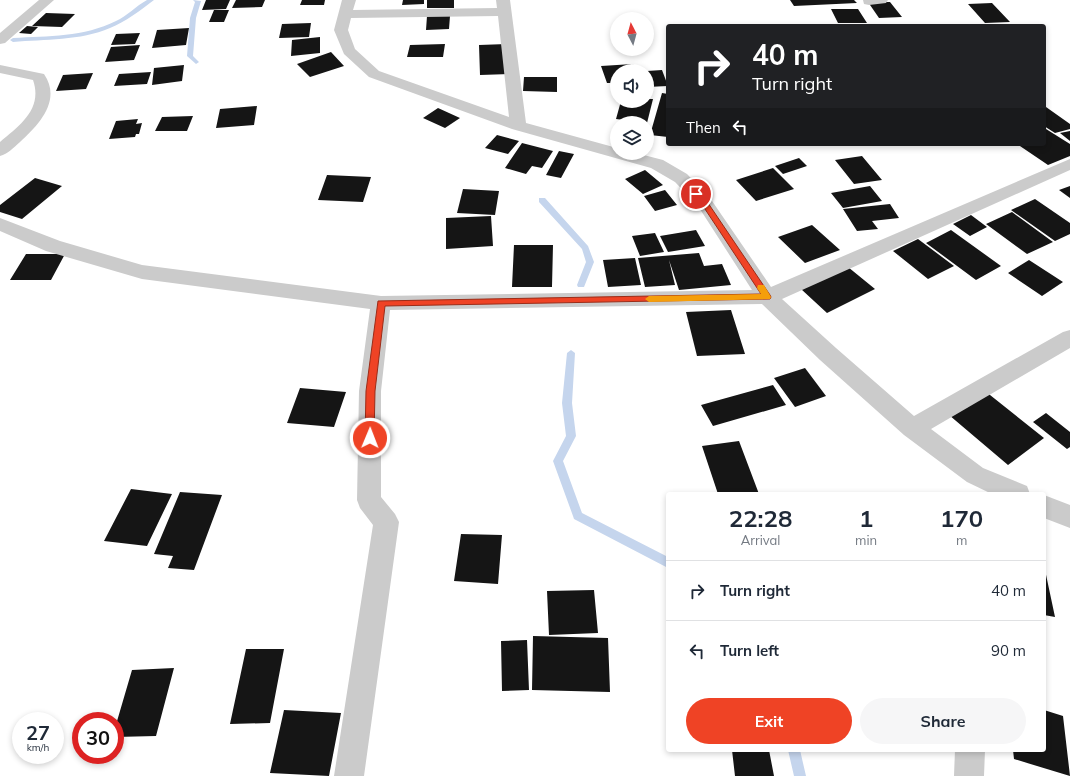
<!DOCTYPE html>
<style>
body{margin:0;font-family:Mulish,sans-serif;background:#f6f6f7;color:#1f2937;height:100vh;display:flex;flex-direction:column;font-size:15px;white-space:nowrap}
*{box-sizing:border-box;margin:0}
p{font-size:13px;color:#747a83}
.icon{flex:none;width:22px;height:22px;fill:none;stroke:currentColor;stroke-width:2;stroke-linecap:round;stroke-linejoin:round}
.map{position:relative;flex:1;overflow:hidden}
.panel{position:absolute;left:666px;top:492px;width:380px;height:260px;display:flex;flex-direction:column;background:#fff;border-radius:4px;box-shadow:0 2px 6px #0003}
.panel>*{flex:none}
.top-card{position:absolute;left:666px;top:24px;width:380px;height:122px;border-radius:4px;box-shadow:0 2px 6px #0003;background:#202124;color:#fff;overflow:hidden}
.needle{width:26px;rotate:354deg}
.fabs{position:absolute;left:610px;top:12px;display:grid;gap:8px}
.fabs a{display:grid;place-items:center;width:44px;height:44px;border-radius:50%;background:#fff;box-shadow:0 2px 6px #0003;font-size:20px}
.speed{position:absolute;left:12px;top:712px;display:flex;gap:8px;font-size:20px;font-weight:700;text-align:center}
.speed>*{display:grid;place-content:center;width:52px;height:52px;border-radius:50%;background:#fff;box-shadow:0 2px 6px #0003;line-height:1}
.speed small{font-size:10px;font-weight:400}
.speed .limit{border:6px solid #d22;background:#fff;color:#111}
.pin{position:absolute;display:grid;place-items:center;width:34px;height:34px;color:#fff;margin:-17px;border:2px solid #fff;border-radius:50%;box-shadow:0 1px 4px #0007}
.me{position:absolute;width:44px;margin:-22px;rotate:1deg;stroke-linejoin:round;filter:drop-shadow(0 0 3px #0008)}
.turn{display:flex;align-items:center;gap:14px;height:84px;padding:0 20px;font-size:18px}
.turn .icon{width:52px;height:52px;stroke-width:2.5}
.turn b{display:block;font-size:28px;line-height:34px}
.then{display:flex;align-items:center;height:38px;padding:0 20px;background:#0003;gap:8px;font-size:15px}
.eta{display:flex;justify-content:space-evenly;align-items:center;height:68px;text-align:center}
.eta b{font-size:24px;font-weight:700;line-height:28px}
.cta{display:flex;gap:8px;margin-top:auto;padding:8px 20px}
.cta a{flex:1;height:46px;border-radius:24px;background:#ef4325;color:#fff;font-size:16px;font-weight:700;line-height:46px;text-align:center}
.cta a+a{background:#f6f6f7;color:#1f2937}
ul{padding:0;list-style:none}
li{display:flex;align-items:center;gap:12px;height:60px;padding:0 20px;border-top:1px solid #e0e1e3}
li div{flex:1}
li b{display:block;font-size:15px}
li em{font-style:normal}
.map>svg:first-child{display:block}
.lines{fill:none;stroke-linecap:round;stroke-linejoin:round}
.stream{fill:#c5d5ed;fill-rule:evenodd}
.building{fill:#151515}
.street{fill:#cbcbcb;fill-rule:evenodd}
.route{fill:#ef4325;stroke:#9b2c18}
.slow{fill:#f59e0b}
</style>
<div class="map">
<svg width="1070" height="776" viewBox="0 0 1070 776">
<rect width="100%" height="100%" fill="#fff"/>
<g class="lines">
<path class="stream" d="M 147,0 L 154,0 C 141,10 125,22 110,28 C 80,41 45,39 13,42 L 10,40 L 13,38 C 48,36 84,37 116,21 C 127,16 136,6 147,0 Z
M 193,0 L 201,1 L 196,18 L 193,56 L 199,62 L 196,64 L 187,56 L 190,18 L 195,2 Z
M 539,198 L 545,198 L 588,246 L 594,262 L 584,287 L 578,287 L 577,285 L 586,262 L 582,249 L 539,202 Z
M 571,350 L 575,353 L 572,403 L 576,436 L 563,461 L 582,513 L 668,557 L 668,568 L 574,519 L 573,516 L 553,461 L 566,436 L 562,403 L 567,353 Z
M 788,750 L 800,750 L 806,776 L 794,776 Z"/>
</g>
<path class="building" d="M 206,0 L 230,0 L 226,9 L 202,10 Z
M 236,0 L 265,0 L 262,7 L 232,8 Z
M 302,0 L 325,0 L 324,5 L 300,5 Z
M 403,0 L 424,0 L 424,4 L 402,5 Z
M 427,0 L 454,0 L 454,8 L 427,8 Z
M 790,0 L 854,0 L 857,3 L 794,6 Z
M 868,2 L 890,2 L 902,17 L 879,18 Z
M 992,3 L 1010,22 L 985,23 L 968,4 Z
M 831,9 L 858,9 L 867,23 L 838,23 Z
M 214,10 L 229,10 L 224,22 L 209,22 Z
M 46,13 L 75,14 L 62,27 L 32,26 Z
M 427,16 L 450,16 L 449,29 L 426,30 Z
M 311,23 L 309,37 L 279,38 L 282,24 Z
M 27,26 L 38,27 L 31,34 L 19,33 Z
M 189,28 L 186,45 L 152,48 L 157,30 Z
M 140,33 L 135,44 L 111,45 L 116,34 Z
M 320,37 L 320,53 L 291,56 L 292,40 Z
M 445,44 L 443,57 L 407,57 L 410,45 Z
M 507,44 L 510,74 L 480,75 L 479,45 Z
M 140,45 L 134,60 L 105,62 L 111,47 Z
M 331,52 L 344,66 L 310,77 L 297,64 Z
M 633,64 L 636,71 L 617,71 L 617,83 L 607,83 L 601,66 Z
M 184,65 L 182,81 L 152,85 L 154,68 Z
M 662,70 L 668,86 L 647,87 L 647,71 Z
M 151,72 L 147,84 L 114,86 L 119,74 Z
M 93,73 L 86,89 L 56,91 L 63,75 Z
M 524,77 L 557,77 L 557,92 L 523,91 Z
M 662,93 L 668,94 L 668,137 L 650,135 Z
M 647,99 L 653,99 L 647,123 L 616,119 L 621,101 L 647,101 Z
M 257,106 L 254,125 L 216,128 L 220,109 Z
M 1044,107 L 1046,107 L 1070,124 L 1070,129 L 1055,133 L 1044,126 Z
M 438,108 L 460,118 L 445,128 L 423,118 Z
M 193,116 L 187,131 L 155,131 L 162,117 Z
M 138,119 L 136,124 L 142,123 L 139,134 L 136,134 L 135,137 L 109,139 L 116,121 Z
M 1046,129 L 1070,144 L 1070,156 L 1048,165 L 1017,144 L 1044,144 L 1044,130 Z
M 1070,131 L 1070,141 L 1060,133 Z
M 497,135 L 519,141 L 508,154 L 485,148 Z
M 522,143 L 553,151 L 542,168 L 532,166 L 526,174 L 505,168 Z
M 559,151 L 574,154 L 561,178 L 546,175 Z
M 862,156 L 882,180 L 854,184 L 835,160 Z
M 799,158 L 807,166 L 783,174 L 775,166 Z
M 773,168 L 794,189 L 756,201 L 736,180 Z
M 645,170 L 663,185 L 643,194 L 625,179 Z
M 327,175 L 371,177 L 363,202 L 318,200 Z
M 35,178 L 62,186 L 22,219 L 0,212 L 0,205 Z
M 870,186 L 882,201 L 843,208 L 831,193 Z
M 1070,186 L 1070,198 L 1059,190 Z
M 463,189 L 499,191 L 495,215 L 457,213 Z
M 665,190 L 677,205 L 655,211 L 644,196 Z
M 1035,199 L 1070,223 L 1070,234 L 1055,241 L 1011,210 Z
M 890,204 L 899,218 L 872,221 L 878,229 L 857,231 L 843,209 Z
M 1012,212 L 1053,242 L 1027,254 L 986,224 Z
M 971,215 L 987,227 L 970,236 L 953,224 Z
M 491,216 L 493,246 L 446,249 L 446,218 Z
M 812,225 L 840,250 L 805,263 L 778,237 Z
M 696,230 L 705,246 L 668,252 L 660,236 Z
M 951,230 L 1001,266 L 976,280 L 926,243 Z
M 655,233 L 664,252 L 640,256 L 632,236 Z
M 918,239 L 954,266 L 928,279 L 893,251 Z
M 514,245 L 553,245 L 552,287 L 512,287 Z
M 699,253 L 704,266 L 722,264 L 731,285 L 679,290 L 669,260 L 675,285 L 645,287 L 638,258 Z
M 26,254 L 65,254 L 51,280 L 10,280 Z
M 635,258 L 641,285 L 608,287 L 603,260 Z
M 1029,260 L 1063,282 L 1042,296 L 1008,273 Z
M 848,267 L 875,289 L 827,313 L 801,289 Z
M 731,310 L 745,354 L 697,356 L 686,312 Z
M 805,368 L 826,396 L 795,407 L 774,378 Z
M 773,385 L 786,405 L 713,426 L 701,405 Z
M 300,388 L 346,392 L 334,427 L 287,423 Z
M 985,391 L 1044,438 L 1008,465 L 949,415 Z
M 1046,413 L 1070,432 L 1070,447 L 1067,449 L 1033,422 Z
M 739,441 L 759,494 L 718,494 L 702,446 Z
M 131,489 L 172,494 L 147,546 L 104,541 Z
M 180,492 L 222,495 L 194,570 L 168,568 L 173,556 L 154,554 Z
M 461,534 L 502,535 L 498,584 L 454,581 Z
M 1044,570 L 1045,570 L 1055,617 L 1044,615 Z
M 594,590 L 598,633 L 549,635 L 547,591 Z
M 533,636 L 608,638 L 610,692 L 532,690 Z
M 527,640 L 529,690 L 502,691 L 501,641 Z
M 246,649 L 284,649 L 270,723 L 230,724 Z
M 174,668 L 156,736 L 115,737 L 115,728 L 132,670 Z
M 284,710 L 341,713 L 329,776 L 270,773 Z
M 1044,710 L 1063,716 L 1070,776 L 1014,759 L 1013,750 L 1044,750 Z
M 732,750 L 769,750 L 774,776 L 735,776 Z"/>
<g class="lines">
<path class="street" d="M 39,0 L 54,0 L 5,43 L 0,44 L 0,33 Z
M 342,0 L 356,0 L 353,10 L 497,8 L 496,0 L 510,0 L 526,123 L 617,148 L 617,153 L 636,153 L 663,160 L 687,174 L 710,198 L 771,287 L 1070,159 L 1070,170 L 782,299 L 836,348 L 914,416 L 1063,332 L 1070,330 L 1070,348 L 931,429 L 983,468 L 1027,486 L 1030,494 L 992,494 L 967,482 L 904,435 L 820,360 L 762,304 L 390,310 L 381,391 L 381,497 L 395,514 L 399,522 L 364,776 L 334,776 L 373,525 L 360,508 L 357,500 L 359,391 L 370,309 L 142,279 L 46,251 L 0,231 L 0,218 L 60,241 L 142,265 L 381,296 L 752,290 L 698,206 L 675,182 L 651,168 L 512,129 L 369,77 L 344,54 L 334,30 ZM 498,16 L 509,117 L 379,71 L 355,49 L 348,30 L 351,18 Z
M 863,0 L 888,0 L 886,3 L 869,5 L 864,4 Z
M 0,65 L 44,74 C 62,100 39,125 20,142 C 13,148 8,154 0,156 L 0,142 C 20,125 43,109 33,80 L 0,73 Z
M 1044,495 L 1070,505 L 1070,528 L 1044,518 Z
M 955,750 L 985,750 L 984,776 L 954,776 Z"/>
</g>
<path class="route" d="M 696,191 L 706,200 L 770,295 L 771,297 L 770,299 L 385,306 L 375,391 L 374,438 L 373,441 L 366,441 L 365,438 L 366,391 L 378,301 L 761,294 L 701,203 L 692,194 Z"/>
<path class="slow" d="M 758,285 L 764,285 L 771,297 L 770,299 L 649,302 L 645,299 L 649,296 L 761,294 L 757,288 Z"/>
</svg>
<div class="fabs">
<a><svg class="needle" viewBox="-14 -14 28 28"><path d="M0-13l5 13h-10z" fill="#e53935"/><path d="M0 13l5-13h-10z" fill="#747a83"/></svg></a>
<a><svg class="icon" aria-label="sound" viewBox="0 0 24 24"><path d="M4 9h4l5-4v14l-5-4H4zM17 9q2 3 0 6"/></svg></a>
<a><svg class="icon" aria-label="layers" viewBox="0 0 24 24"><path d="M12 4l9 5-9 5-9-5zM3 14l9 5 9-5"/></svg></a>
</div>
<div class="speed"><div>27<small>km/h</small></div><div class="limit">30</div></div>
<div class="pin" style="left:696px;top:194px;background:#d93025"><svg class="icon" aria-label="arrive" viewBox="0 0 24 24"><path d="M6 21V4h12l-3 4 3 4H6"/></svg></div>
<svg class="me" style="left:370px;top:438px" viewBox="-20 -20 40 40"><circle r="17" fill="#ef4325" stroke="#fff" stroke-width="3"/><path d="M0-11L8 9 0 5-8 9z" fill="#fff"/></svg>
<div class="top-card">
<div class="turn"><svg class="icon" aria-label="right" viewBox="0 0 24 24"><path d="M7 20v-9h11M14 6l5 5-5 5"/></svg><div><b>40 m</b>Turn right</div></div>
<div class="then">Then<svg class="icon" aria-label="left" viewBox="0 0 24 24"><path d="M17 20v-9H6M10 6l-5 5 5 5"/></svg></div>
</div>
<section class="panel">
<div class="eta">
<div><b>22:28</b><p>Arrival</p></div>
<div><b>1</b><p>min</p></div>
<div><b>170</b><p>m</p></div>
</div>
<ul>
<li><svg class="icon" aria-label="right" viewBox="0 0 24 24"><path d="M7 20v-9h11M14 6l5 5-5 5"/></svg><div><b>Turn right</b></div><em>40 m</em></li>
<li><svg class="icon" aria-label="left" viewBox="0 0 24 24"><path d="M17 20v-9H6M10 6l-5 5 5 5"/></svg><div><b>Turn left</b></div><em>90 m</em></li>
</ul>
<div class="cta"><a>Exit</a><a>Share</a></div>
</section>
</div>
